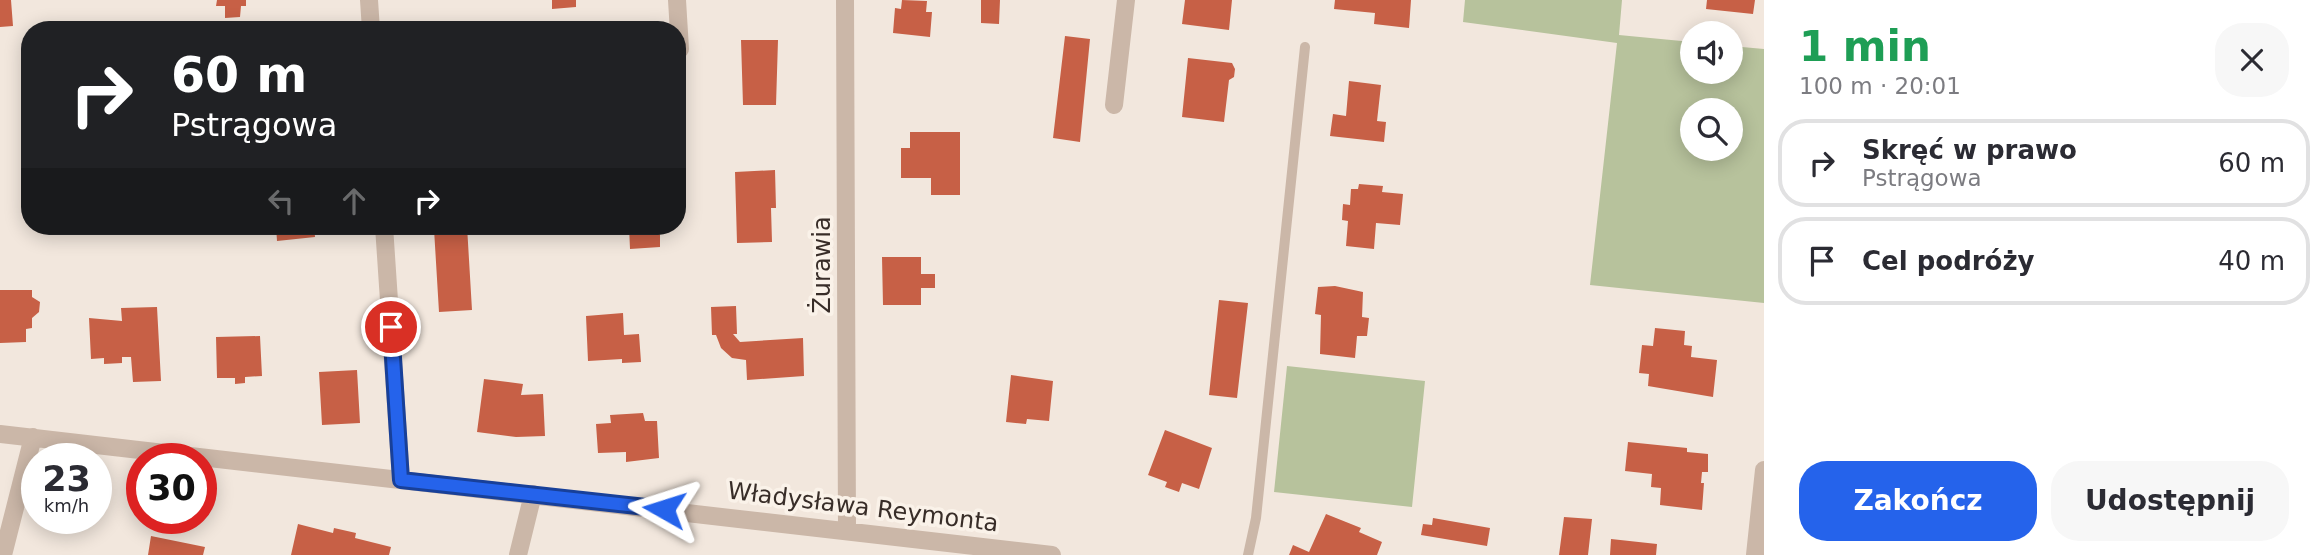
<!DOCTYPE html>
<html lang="pl">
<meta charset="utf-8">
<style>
body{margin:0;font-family:"DejaVu Sans",sans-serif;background:#f7f7f7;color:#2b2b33;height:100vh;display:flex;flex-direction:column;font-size:26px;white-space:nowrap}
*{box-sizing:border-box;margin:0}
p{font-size:23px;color:#7c7c81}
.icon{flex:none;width:38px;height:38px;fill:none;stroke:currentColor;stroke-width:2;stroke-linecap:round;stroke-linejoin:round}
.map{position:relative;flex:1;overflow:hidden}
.panel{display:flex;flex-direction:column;background:#fff;width:560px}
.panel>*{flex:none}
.top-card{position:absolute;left:21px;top:21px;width:665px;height:214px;border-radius:28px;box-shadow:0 4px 18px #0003;background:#202124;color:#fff;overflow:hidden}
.controls{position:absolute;left:1680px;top:21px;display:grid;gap:14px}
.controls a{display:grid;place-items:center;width:63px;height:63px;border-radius:50%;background:#fff;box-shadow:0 4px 18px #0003;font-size:35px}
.speed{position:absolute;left:21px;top:443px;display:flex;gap:14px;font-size:35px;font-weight:700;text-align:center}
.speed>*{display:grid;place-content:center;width:91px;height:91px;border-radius:50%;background:#fff;box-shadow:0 4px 18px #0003;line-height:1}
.speed small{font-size:18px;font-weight:400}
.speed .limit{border:10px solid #d22;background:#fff;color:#111}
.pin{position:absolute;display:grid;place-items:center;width:60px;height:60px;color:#fff;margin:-30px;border:4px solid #fff;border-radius:50%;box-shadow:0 2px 7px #0007}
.me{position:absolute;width:77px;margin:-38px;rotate:276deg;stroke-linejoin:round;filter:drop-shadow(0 0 5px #0008)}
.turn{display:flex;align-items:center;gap:24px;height:147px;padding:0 35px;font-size:32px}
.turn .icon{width:91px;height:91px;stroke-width:2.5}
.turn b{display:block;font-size:49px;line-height:60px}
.lanes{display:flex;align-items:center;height:66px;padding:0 35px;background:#0003;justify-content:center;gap:35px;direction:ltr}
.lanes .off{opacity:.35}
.round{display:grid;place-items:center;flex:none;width:74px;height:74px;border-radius:28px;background:#f7f7f7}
.overview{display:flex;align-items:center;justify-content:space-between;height:119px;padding:0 35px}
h1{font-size:42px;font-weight:600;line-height:52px;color:#1e9e55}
.button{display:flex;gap:14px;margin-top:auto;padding:14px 35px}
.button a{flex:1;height:80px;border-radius:28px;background:#2563eb;color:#fff;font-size:28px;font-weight:600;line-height:80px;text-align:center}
.button a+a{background:#f7f7f7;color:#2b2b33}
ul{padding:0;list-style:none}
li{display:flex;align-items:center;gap:21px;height:88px;margin:0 14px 10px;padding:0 21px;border:4px solid #e1e1e2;border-radius:28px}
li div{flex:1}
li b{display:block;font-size:26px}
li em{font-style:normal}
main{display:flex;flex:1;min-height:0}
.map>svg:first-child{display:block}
.green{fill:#b7c29c;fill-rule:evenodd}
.building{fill:#c76046}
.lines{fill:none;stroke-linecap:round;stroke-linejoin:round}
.lane{stroke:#cbb7a8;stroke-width:10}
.street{stroke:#cbb7a8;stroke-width:18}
.route-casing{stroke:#184099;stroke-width:18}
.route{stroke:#2563eb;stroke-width:12}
.labels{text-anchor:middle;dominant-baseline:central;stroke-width:7;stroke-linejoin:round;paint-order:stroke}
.street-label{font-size:24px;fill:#382d28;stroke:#faf2e9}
</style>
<main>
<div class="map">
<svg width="1764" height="555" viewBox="0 0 1764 555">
<rect width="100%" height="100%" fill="#f2e7dd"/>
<path class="green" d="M 1465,0 L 1622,0 L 1619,35 L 1692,42 L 1692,72 L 1731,72 L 1731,46 L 1764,49 L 1764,303 L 1590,285 L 1617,43 L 1463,22 ZM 1692,110 L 1731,110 L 1731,149 L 1692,149 Z
M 1287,366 L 1425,381 L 1412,507 L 1274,492 Z"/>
<path class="building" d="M 0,0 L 11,0 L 13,26 L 0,27 Z
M 217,0 L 246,0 L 246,6 L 241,6 L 240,17 L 225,18 L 225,6 L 216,6 Z
M 552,0 L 576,0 L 576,7 L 552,9 Z
M 902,0 L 927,1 L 926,12 L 932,12 L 930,37 L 893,33 L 895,8 L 901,9 Z
M 981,0 L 1000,0 L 999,24 L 981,23 Z
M 1185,0 L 1232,0 L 1229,30 L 1182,24 Z
M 1335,0 L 1411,0 L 1409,28 L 1374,24 L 1375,13 L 1334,9 Z
M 1707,0 L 1755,0 L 1753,14 L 1706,9 Z
M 1065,36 L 1090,39 L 1080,142 L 1053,138 Z
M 741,40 L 778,40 L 776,105 L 743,105 Z
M 1188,58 L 1232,63 L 1235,69 L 1234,77 L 1229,80 L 1224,122 L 1182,117 Z
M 1349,81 L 1381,85 L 1377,121 L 1386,122 L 1384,142 L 1330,136 L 1333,114 L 1346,116 Z
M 910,132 L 960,132 L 960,195 L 931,195 L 931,178 L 901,178 L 901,148 L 910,148 Z
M 775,170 L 776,208 L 771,208 L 772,242 L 737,243 L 735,172 Z
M 1359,184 L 1383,186 L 1382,192 L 1403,194 L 1400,225 L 1376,223 L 1374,249 L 1346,246 L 1348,221 L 1342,220 L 1343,204 L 1350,205 L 1351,189 L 1358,189 Z
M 276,226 L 314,226 L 315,237 L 277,241 Z
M 467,226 L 472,310 L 439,312 L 434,229 Z
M 629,226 L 660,226 L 660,247 L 630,249 Z
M 882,257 L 921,257 L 921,274 L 935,274 L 935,288 L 921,288 L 921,305 L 883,305 Z
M 1335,286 L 1363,292 L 1362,317 L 1369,318 L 1367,336 L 1357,336 L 1355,358 L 1320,354 L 1321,315 L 1315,314 L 1318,287 Z
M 0,290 L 32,290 L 32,297 L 40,302 L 39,312 L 32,318 L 32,328 L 26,329 L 26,342 L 0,343 Z
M 1219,300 L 1248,303 L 1237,398 L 1209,395 Z
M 736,306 L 737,334 L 733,334 L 740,342 L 803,338 L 804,376 L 747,380 L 746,360 L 732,358 L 721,348 L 716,335 L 712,335 L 711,307 Z
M 157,307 L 161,381 L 133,382 L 131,357 L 122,357 L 122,363 L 104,364 L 104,358 L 91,359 L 89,318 L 122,321 L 121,308 Z
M 623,313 L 624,335 L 639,334 L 641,362 L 622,363 L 622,359 L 588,361 L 586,316 Z
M 1655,328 L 1685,331 L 1684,345 L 1692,346 L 1691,357 L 1717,360 L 1713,397 L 1648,386 L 1649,374 L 1639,373 L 1642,345 L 1653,346 Z
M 260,336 L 262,376 L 245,377 L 245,383 L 235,384 L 235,378 L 217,378 L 216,337 Z
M 357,370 L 360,423 L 322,425 L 319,372 Z
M 1011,375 L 1053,381 L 1049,421 L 1027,419 L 1026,424 L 1006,422 Z
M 484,379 L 523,384 L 521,395 L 543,394 L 545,436 L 516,437 L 477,432 Z
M 643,413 L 645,421 L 657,421 L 659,458 L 626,462 L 626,452 L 598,453 L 596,424 L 611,423 L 610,415 Z
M 1165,430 L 1212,448 L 1199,489 L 1182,483 L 1179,492 L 1165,487 L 1167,482 L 1148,475 Z
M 1628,442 L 1687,448 L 1687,452 L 1708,454 L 1708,472 L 1702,472 L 1701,483 L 1704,483 L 1702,510 L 1660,505 L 1661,488 L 1651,487 L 1652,474 L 1625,471 Z
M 1326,514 L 1361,528 L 1359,532 L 1382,542 L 1377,555 L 1289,555 L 1293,545 L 1309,552 Z
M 1564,517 L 1592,519 L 1588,555 L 1559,555 Z
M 1433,518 L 1490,528 L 1487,546 L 1421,535 L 1423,524 L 1432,525 Z
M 298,524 L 333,533 L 334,528 L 356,533 L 355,538 L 391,547 L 389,555 L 291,555 Z
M 151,536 L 205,547 L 203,555 L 148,555 Z
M 1611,539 L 1657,544 L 1656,555 L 1610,555 Z"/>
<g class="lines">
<path class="lane" d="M 1248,555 L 1256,518 L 1305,47"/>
<path class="street" d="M 369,0 L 371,30
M 677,0 L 680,49
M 845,0 L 847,530
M 1114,105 L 1126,0
M 384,226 L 401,480
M 0,434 L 1052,555
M 3,555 L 33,437
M 518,555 L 533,494
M 1755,555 L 1764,470"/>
</g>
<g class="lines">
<g class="route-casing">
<path id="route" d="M 391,327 L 401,480 L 664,509"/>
</g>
<use href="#route" class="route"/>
</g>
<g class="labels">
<g class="street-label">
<text transform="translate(822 265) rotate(-90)">Żurawia</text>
<text transform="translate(863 507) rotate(7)">Władysława Reymonta</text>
</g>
</g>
</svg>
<div class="controls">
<a><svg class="icon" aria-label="sound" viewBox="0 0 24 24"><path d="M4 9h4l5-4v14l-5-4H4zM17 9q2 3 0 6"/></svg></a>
<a><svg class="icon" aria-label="search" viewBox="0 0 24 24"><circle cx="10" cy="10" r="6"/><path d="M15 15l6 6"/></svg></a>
</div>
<div class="speed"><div>23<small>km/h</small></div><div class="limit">30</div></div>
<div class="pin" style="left:391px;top:327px;background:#d93025"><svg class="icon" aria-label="arrive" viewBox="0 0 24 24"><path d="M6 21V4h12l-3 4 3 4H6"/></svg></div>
<svg class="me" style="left:664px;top:509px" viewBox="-20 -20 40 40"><path d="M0-17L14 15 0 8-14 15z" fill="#2563eb" stroke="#fff" stroke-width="4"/></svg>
<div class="top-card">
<div class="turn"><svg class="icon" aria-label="right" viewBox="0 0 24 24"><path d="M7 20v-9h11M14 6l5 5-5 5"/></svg><div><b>60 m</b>Pstrągowa</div></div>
<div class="lanes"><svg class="icon off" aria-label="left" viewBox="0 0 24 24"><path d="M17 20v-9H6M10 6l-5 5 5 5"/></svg><svg class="icon off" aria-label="ahead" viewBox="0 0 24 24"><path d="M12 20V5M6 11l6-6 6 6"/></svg><svg class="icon" aria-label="right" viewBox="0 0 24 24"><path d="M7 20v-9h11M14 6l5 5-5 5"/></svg></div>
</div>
</div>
<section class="panel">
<div class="overview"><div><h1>1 min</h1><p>100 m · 20:01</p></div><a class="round"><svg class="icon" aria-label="close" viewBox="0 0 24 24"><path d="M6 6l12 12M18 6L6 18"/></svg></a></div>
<ul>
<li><svg class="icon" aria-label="right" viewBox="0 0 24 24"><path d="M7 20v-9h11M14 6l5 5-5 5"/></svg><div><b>Skręć w prawo</b><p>Pstrągowa</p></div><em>60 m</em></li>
<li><svg class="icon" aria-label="arrive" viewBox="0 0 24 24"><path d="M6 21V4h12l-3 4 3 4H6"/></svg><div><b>Cel podróży</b></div><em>40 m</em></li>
</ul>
<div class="button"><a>Zakończ</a><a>Udostępnij</a></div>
</section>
</main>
